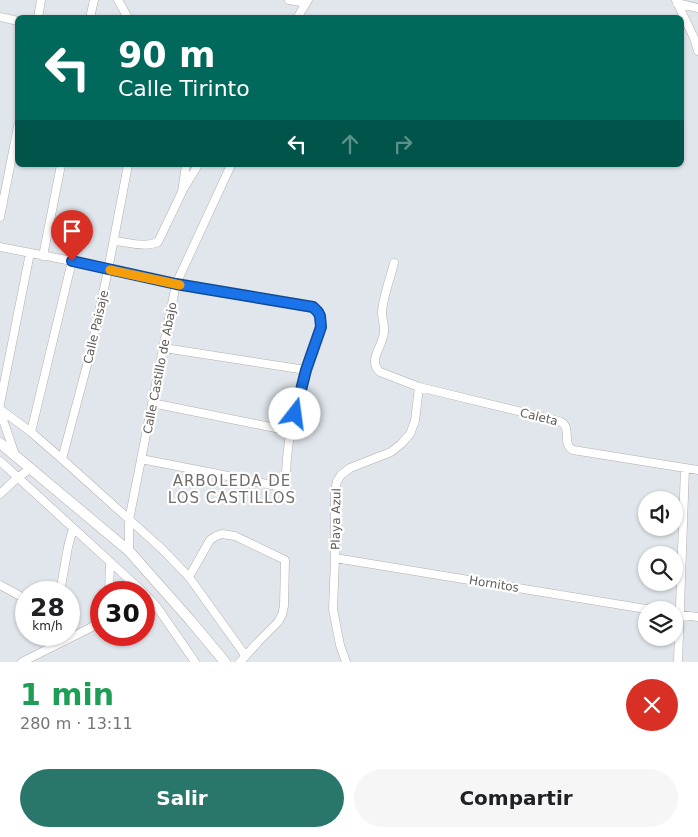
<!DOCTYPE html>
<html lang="es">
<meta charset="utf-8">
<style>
body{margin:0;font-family:"DejaVu Sans",sans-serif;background:#f6f6f6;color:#202124;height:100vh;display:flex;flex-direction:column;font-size:19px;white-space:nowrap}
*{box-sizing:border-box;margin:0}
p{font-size:16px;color:#757577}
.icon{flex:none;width:28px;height:28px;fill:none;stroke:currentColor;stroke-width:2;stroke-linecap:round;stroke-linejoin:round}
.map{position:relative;height:662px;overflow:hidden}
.details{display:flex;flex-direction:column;background:#fff;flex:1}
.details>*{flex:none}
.banner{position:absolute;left:15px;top:15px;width:669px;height:152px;border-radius:8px;box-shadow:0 1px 4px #0004;background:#00695c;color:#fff;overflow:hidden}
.buttons{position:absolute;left:638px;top:491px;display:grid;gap:10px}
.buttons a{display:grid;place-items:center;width:45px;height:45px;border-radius:50%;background:#fff;box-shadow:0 1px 4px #0004;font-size:25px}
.speed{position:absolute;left:15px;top:581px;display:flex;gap:10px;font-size:25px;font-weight:700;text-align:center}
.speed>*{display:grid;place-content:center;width:65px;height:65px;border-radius:50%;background:#fff;box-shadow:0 1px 4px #0004;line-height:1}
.speed small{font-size:12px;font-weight:400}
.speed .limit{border:8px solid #d22;background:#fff;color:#111}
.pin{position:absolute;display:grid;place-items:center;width:42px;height:42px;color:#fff;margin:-51px -21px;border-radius:50% 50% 50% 0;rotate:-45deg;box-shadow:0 0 5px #0007}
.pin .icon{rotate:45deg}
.me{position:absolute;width:55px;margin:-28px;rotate:15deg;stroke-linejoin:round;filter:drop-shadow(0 0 4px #0008)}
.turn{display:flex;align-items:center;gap:18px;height:105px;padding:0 20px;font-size:22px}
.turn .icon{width:65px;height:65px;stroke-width:2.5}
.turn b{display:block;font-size:35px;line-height:42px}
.lanes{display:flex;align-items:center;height:48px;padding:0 20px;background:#0003;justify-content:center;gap:25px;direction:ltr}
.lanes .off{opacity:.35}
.round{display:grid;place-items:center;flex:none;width:52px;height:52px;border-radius:26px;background:#f6f6f6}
.summary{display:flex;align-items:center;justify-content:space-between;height:85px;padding:0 20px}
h1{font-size:30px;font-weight:700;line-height:38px;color:#1e9e55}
.action{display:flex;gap:10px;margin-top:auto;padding:10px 20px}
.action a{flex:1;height:58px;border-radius:30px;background:#29776a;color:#fff;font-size:20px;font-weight:700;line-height:58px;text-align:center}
.action a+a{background:#f6f6f6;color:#202124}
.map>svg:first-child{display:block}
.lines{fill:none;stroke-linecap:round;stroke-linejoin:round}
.minor-casing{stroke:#b3afad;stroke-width:9}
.secondary-casing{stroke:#b6b1ae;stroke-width:11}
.minor{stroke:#fff;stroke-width:8}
.secondary{stroke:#fff;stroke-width:10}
.route-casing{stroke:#114b97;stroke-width:12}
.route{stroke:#1a73e8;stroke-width:9}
.slow{stroke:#f59e0b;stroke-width:9}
.labels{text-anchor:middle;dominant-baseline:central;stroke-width:4.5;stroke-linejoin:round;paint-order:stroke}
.street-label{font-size:12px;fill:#615c59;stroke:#fff}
.quarter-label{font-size:15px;letter-spacing:1px;fill:#736d6a;stroke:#fff}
</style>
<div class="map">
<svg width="698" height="662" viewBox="0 0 698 662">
<rect width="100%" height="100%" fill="#e1e6ec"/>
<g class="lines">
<g class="minor-casing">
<path id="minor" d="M 118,0 L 128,18
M 289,0 L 306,3
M 676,0 L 694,38 L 698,51
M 677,3 L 698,8
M 0,17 L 18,21
M 38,18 L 41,0
M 90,18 L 94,0
M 297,18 L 308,0
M 184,188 L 198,165
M 0,217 L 18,126
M 114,241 C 127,242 145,248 158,242 L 182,192 L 186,165
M 0,247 L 72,261 L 176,284 L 313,307 C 319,313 323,319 321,327 C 318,342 310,357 306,371 C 294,411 285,446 286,488 L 213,473 L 141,459
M 43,256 L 61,165
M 394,263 C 391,276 382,300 382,313 C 382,320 385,326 384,332 C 383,347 367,360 380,372 L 419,387 L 559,421 C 574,427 560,442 573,450 L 698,470
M 164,348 L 306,370
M 152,403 L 290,431
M 0,404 L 30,253
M 0,409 L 31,432 L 62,459 L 162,549 L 189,577 L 245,655
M 0,411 L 15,455
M 31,432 L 72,261
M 62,459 L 91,350 L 108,270 L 128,165
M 0,461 L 143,592
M 0,494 L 17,478 L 30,469
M 129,551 L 129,520 L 176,284 L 231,165
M 335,558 L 652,610
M 189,577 L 210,540 L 216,536 L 222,534 L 235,536 L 285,560 L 284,606 L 282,615 L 278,622 L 258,642 L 240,662
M 0,585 L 22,597 L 26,598
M 60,592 L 68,547 L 73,528
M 109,592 L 110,563
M 144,593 L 157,607 L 195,662
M 674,614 L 698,617
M 22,662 L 90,628 L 97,623 L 101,619
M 346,662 L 340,645 L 333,609 L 335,558 L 335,492 L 337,481 L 341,475 L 350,468 L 391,452 L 401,444 L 410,434 L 415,421 L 419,387
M 678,662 L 685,468"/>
</g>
<g class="secondary-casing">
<path id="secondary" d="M 0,443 L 129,551 L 190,620 L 225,662"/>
</g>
<use href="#minor" class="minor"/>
<use href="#secondary" class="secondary"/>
</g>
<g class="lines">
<g class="route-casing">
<path id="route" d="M 72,261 L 176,284 L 313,307 L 318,312 L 320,316 L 321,327 L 306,370 L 295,414"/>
</g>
<use href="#route" class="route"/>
<path class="slow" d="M 110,270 L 180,285"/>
</g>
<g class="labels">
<g class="street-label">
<text transform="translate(96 327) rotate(-77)">Calle Paisaje</text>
<text transform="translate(160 368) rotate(-79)">Calle Castillo de Abajo</text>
<text transform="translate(539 417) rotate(14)">Caleta</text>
<text transform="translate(336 519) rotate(-89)">Playa Azul</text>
<text transform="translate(494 584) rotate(9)">Hornitos</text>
</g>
<g class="quarter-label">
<text x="232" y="481">ARBOLEDA DE<tspan x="232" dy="17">LOS CASTILLOS</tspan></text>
</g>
</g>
</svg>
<div class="buttons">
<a><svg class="icon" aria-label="sound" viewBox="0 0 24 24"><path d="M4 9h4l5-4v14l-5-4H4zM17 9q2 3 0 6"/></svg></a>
<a><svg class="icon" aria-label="search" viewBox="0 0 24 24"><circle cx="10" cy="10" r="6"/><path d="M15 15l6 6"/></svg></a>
<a><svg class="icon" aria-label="layers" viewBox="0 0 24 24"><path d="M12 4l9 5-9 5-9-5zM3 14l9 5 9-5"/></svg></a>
</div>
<div class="speed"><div>28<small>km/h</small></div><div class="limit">30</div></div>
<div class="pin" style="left:72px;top:261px;background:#d93025"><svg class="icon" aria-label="arrive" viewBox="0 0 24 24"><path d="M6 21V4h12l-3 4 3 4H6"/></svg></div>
<svg class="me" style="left:295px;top:414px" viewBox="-20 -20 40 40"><circle r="19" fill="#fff"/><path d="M0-13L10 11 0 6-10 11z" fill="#1a73e8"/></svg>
<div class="banner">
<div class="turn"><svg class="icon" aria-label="left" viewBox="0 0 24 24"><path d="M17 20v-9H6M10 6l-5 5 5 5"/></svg><div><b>90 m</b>Calle Tirinto</div></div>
<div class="lanes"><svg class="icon" aria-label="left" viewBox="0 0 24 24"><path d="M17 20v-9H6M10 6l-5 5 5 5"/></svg><svg class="icon off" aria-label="ahead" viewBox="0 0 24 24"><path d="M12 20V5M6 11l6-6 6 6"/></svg><svg class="icon off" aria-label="right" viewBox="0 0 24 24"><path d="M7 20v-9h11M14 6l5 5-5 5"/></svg></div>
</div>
</div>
<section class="details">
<div class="summary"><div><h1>1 min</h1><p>280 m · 13:11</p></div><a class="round" style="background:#d93025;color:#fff"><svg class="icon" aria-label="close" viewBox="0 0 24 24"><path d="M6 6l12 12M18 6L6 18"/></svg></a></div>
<div class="action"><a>Salir</a><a>Compartir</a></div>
</section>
